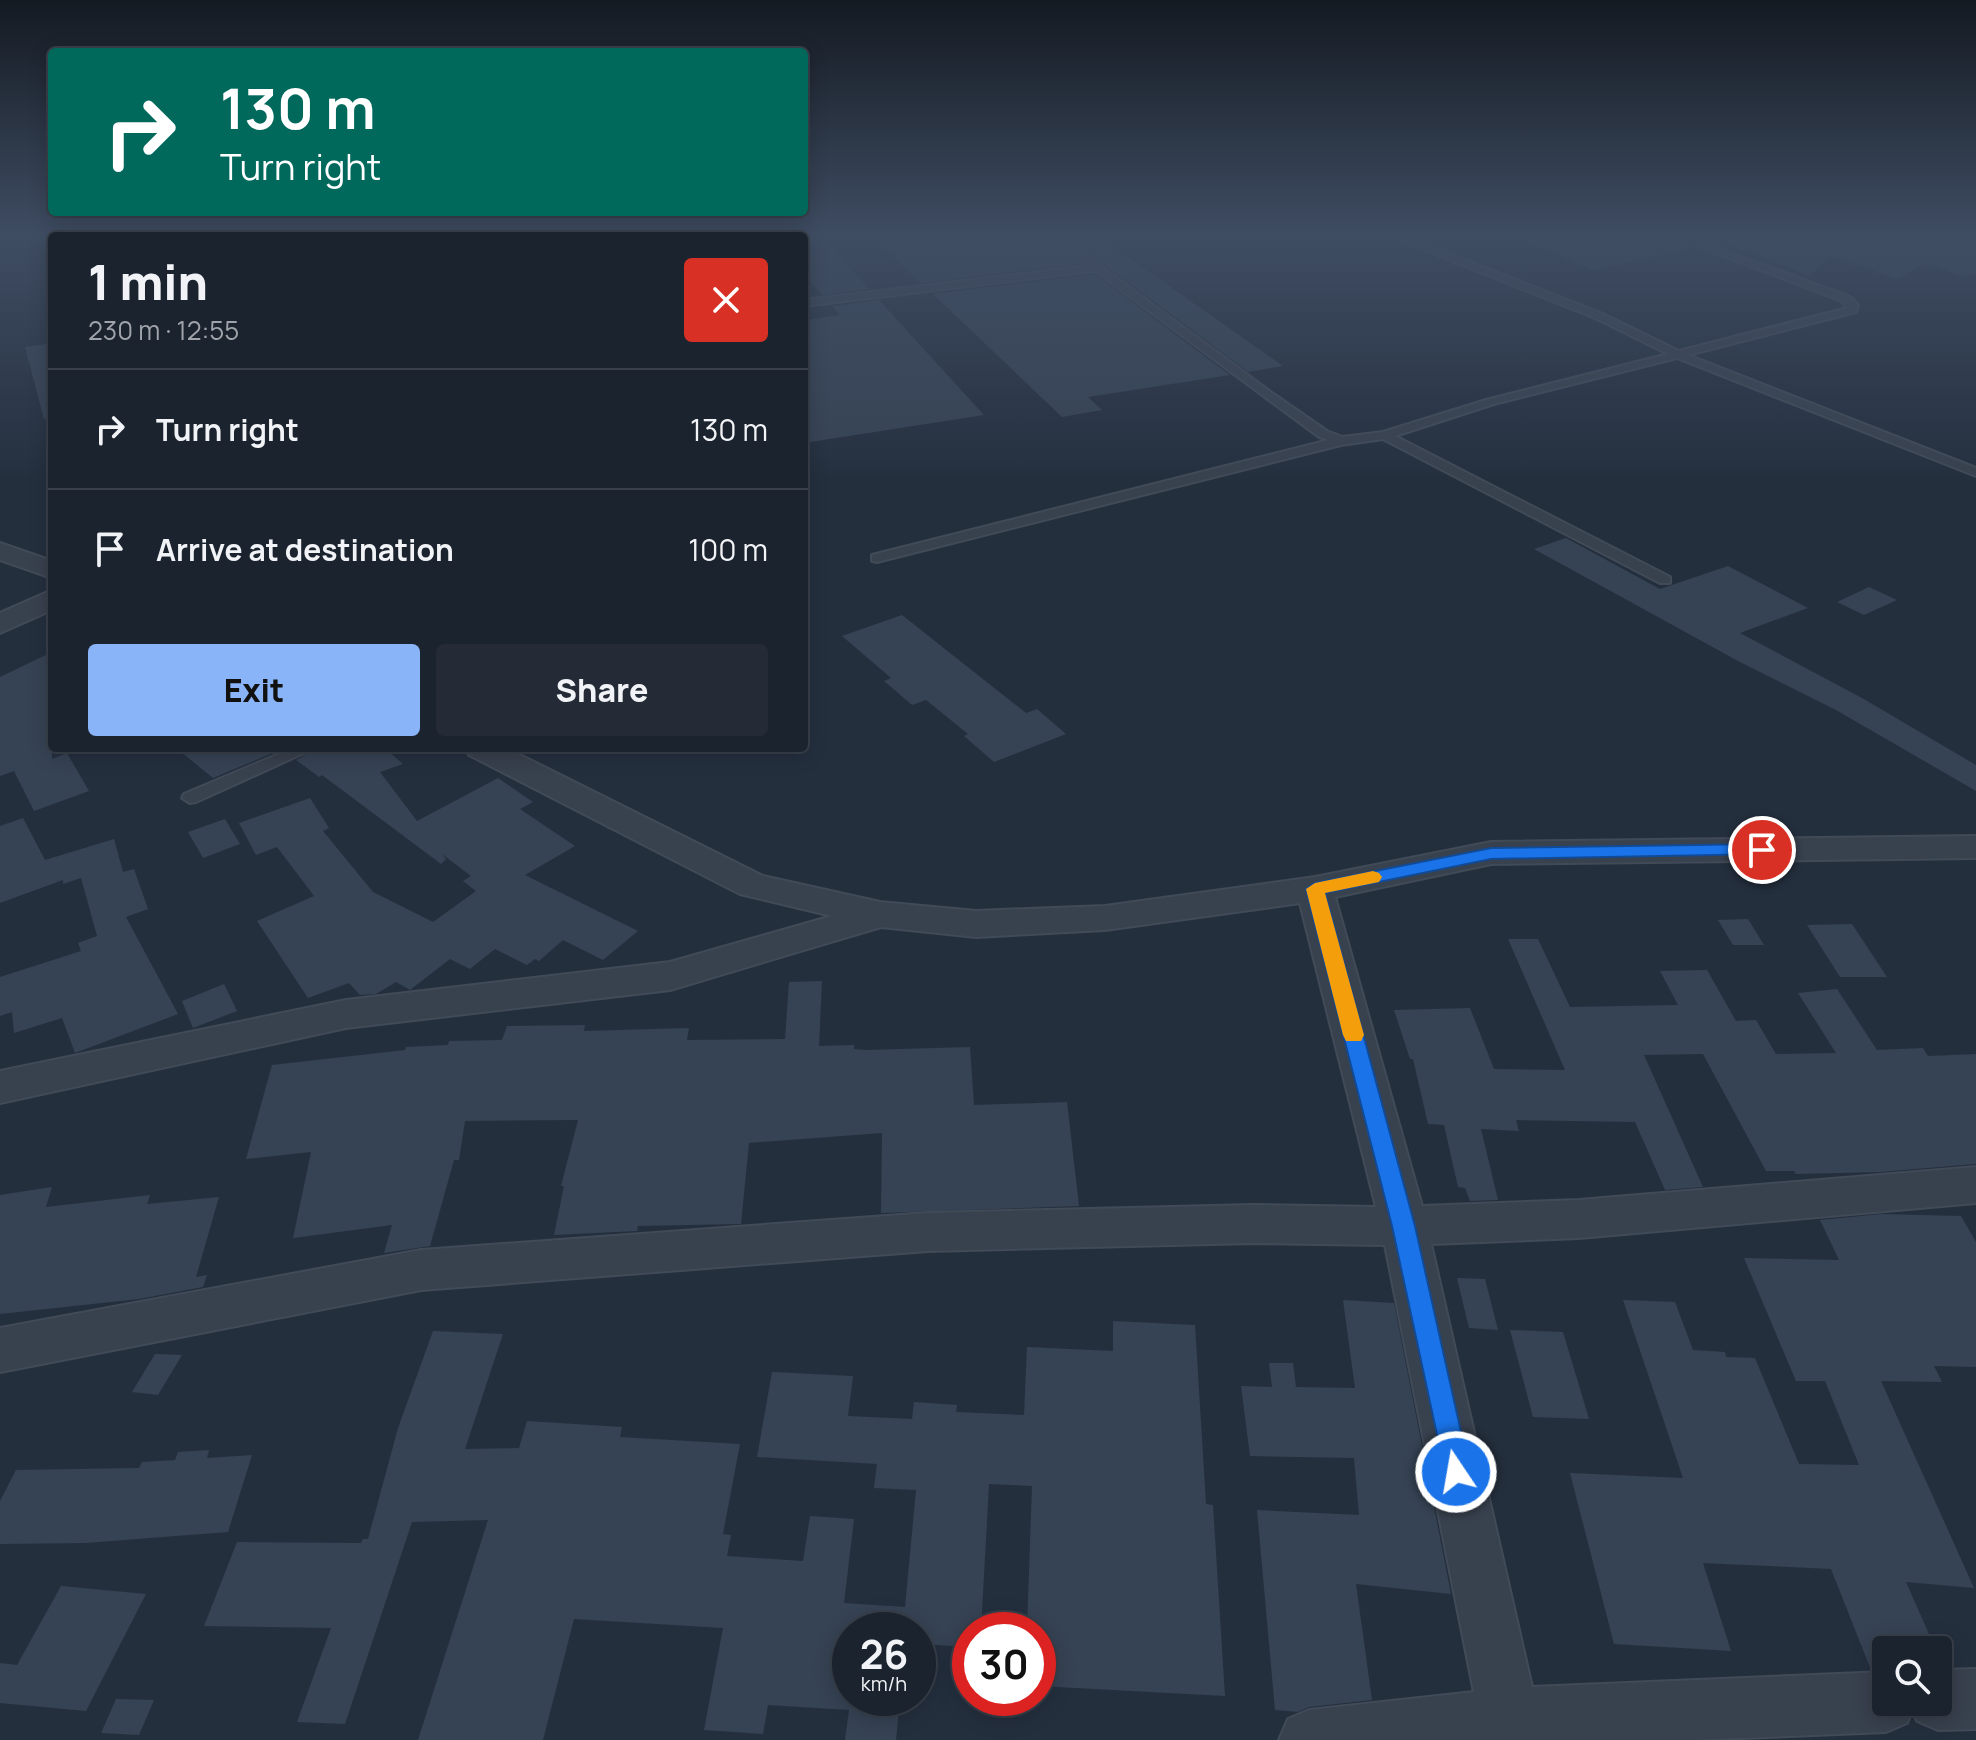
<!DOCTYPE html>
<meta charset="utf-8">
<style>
body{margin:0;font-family:Manrope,sans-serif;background:#242b36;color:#f1f3f6;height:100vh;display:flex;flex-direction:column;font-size:30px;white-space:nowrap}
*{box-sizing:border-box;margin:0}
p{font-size:26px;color:#a0a4aa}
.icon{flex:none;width:44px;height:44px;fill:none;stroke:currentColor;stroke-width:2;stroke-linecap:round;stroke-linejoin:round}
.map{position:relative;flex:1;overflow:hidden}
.drawer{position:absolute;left:48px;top:232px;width:760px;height:520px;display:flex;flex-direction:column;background:#1b232e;border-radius:8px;box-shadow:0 4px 20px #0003,0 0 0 2px #39404a}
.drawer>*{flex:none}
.guide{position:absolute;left:48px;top:48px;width:760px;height:168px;border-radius:8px;box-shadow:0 4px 20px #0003,0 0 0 2px #39404a;background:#00695c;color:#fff;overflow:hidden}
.controls{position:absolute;left:1872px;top:1636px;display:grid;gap:16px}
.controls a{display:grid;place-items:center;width:80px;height:80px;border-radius:8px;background:#1b232e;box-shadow:0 4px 20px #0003,0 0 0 2px #39404a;font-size:40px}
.speed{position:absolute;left:832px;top:1612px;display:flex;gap:16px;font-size:40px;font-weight:700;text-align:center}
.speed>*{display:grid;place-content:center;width:104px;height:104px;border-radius:50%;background:#1b232e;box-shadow:0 4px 20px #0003,0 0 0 2px #39404a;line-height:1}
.speed small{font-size:20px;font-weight:400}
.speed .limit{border:12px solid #d22;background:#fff;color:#111}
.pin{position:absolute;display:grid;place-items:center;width:68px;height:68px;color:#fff;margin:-34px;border:4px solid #fff;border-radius:50%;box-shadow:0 2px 8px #0007}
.me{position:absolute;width:88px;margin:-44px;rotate:348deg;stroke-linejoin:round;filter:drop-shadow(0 0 6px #0008)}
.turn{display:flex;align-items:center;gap:28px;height:168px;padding:0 40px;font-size:36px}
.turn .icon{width:104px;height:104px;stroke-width:2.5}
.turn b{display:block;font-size:56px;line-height:68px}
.round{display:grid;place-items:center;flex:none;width:84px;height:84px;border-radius:8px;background:#242b36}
.overview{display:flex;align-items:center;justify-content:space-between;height:136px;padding:0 40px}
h1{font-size:48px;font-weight:800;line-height:60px}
.button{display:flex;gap:16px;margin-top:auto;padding:16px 40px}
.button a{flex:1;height:92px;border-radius:8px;background:#8ab4f8;color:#111;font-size:32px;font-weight:800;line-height:92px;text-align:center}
.button a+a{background:#242b36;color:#f1f3f6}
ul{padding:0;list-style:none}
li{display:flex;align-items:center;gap:24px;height:120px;padding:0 40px;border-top:2px solid #39404a}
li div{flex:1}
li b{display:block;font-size:30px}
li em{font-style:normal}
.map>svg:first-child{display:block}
.building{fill:#364354}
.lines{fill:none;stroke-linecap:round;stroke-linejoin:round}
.service-casing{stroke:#414a57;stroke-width:4}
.minor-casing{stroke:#414a57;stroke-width:4}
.service{fill:#38414e;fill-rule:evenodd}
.minor{fill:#38414e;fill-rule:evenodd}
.route{fill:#1a73e8;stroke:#114b97;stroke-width:2}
.slow{fill:#f59e0b}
</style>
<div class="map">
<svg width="1976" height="1740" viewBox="0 0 1976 1740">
<rect width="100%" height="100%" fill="#242f3e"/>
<path class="building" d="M 804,238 L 823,238 L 869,289 L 822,295 L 804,274 Z
M 874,238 L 1050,238 L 1081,264 L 921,283 Z
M 1069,238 L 1101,238 L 1283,366 L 1248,372 Z
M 1516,238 L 1689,238 L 1690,249 L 1593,270 Z
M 1716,238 L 1965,238 L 1976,242 L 1976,273 L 1962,276 L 1925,263 L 1898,279 L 1829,255 L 1810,276 Z
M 1094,274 L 1230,375 L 1088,397 L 1102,410 L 1062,417 L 933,294 Z
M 879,300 L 984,415 L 804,443 L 804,320 L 840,315 L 832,306 Z
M 52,343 L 52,418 L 44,419 L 25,347 Z
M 1566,538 L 1660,589 L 1728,566 L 1808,608 L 1740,633 L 1862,698 L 1976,765 L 1976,791 L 1836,710 L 1738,661 L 1534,549 Z
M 1869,587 L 1897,600 L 1864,615 L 1837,602 Z
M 902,615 L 1026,713 L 1037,709 L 1066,734 L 994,762 L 964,736 L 968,734 L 926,700 L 912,705 L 884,681 L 891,678 L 842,636 Z
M 52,652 L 52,759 L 67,753 L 89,791 L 34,811 L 14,771 L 0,776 L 0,677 Z
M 176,748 L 285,748 L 213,778 Z
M 318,748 L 385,748 L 403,764 L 380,772 L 417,821 L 498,778 L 533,802 L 520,809 L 575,846 L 525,875 L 638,931 L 603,960 L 563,940 L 539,961 L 535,959 L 527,965 L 495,949 L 470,969 L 450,959 L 410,990 L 396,982 L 376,994 L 360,995 L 349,983 L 308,998 L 257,921 L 314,896 L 277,847 L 256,855 L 239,823 L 310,798 L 329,828 L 323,831 L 373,892 L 433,922 L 476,891 L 463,881 L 471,876 L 442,854 L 446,859 L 441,864 L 322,775 L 319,777 L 296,760 Z
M 23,818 L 45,860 L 114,839 L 123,872 L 134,869 L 148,909 L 126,917 L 178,1014 L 75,1053 L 62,1018 L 14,1033 L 12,1012 L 0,1016 L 0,977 L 81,951 L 78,943 L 97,936 L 81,878 L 63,884 L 63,880 L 0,903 L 0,826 Z
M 225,819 L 240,844 L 203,858 L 188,832 Z
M 1748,919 L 1764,945 L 1733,945 L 1718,920 Z
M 1852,924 L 1887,977 L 1840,977 L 1807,925 Z
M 1508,939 L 1538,939 L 1570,1007 L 1678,1005 L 1660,971 L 1707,970 L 1736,1021 L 1756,1020 L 1776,1054 L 1836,1053 L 1798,993 L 1837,989 L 1877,1050 L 1923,1048 L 1928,1056 L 1976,1054 L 1976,1164 L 1880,1172 L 1796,1174 L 1794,1171 L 1766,1171 L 1703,1054 L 1644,1055 L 1703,1187 L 1665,1190 L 1635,1122 L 1516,1120 L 1519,1131 L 1481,1129 L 1498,1200 L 1470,1201 L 1465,1188 L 1458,1187 L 1444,1125 L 1428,1124 L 1413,1059 L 1410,1059 L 1394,1010 L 1470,1008 L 1494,1069 L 1565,1070 Z
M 822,981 L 819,1046 L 854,1045 L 854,1049 L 867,1050 L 970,1047 L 974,1105 L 1067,1102 L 1079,1206 L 881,1213 L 882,1133 L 749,1143 L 741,1224 L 638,1226 L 637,1231 L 554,1235 L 564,1186 L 561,1186 L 578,1120 L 465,1121 L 459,1160 L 454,1160 L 430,1246 L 384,1253 L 392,1225 L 293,1238 L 311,1152 L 246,1159 L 272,1065 L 405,1050 L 406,1047 L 448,1045 L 449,1041 L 502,1040 L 507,1026 L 585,1025 L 584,1031 L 689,1028 L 687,1040 L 785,1039 L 789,982 Z
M 224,984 L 237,1011 L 193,1028 L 182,1001 Z
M 52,1187 L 46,1207 L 150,1195 L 147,1204 L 219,1197 L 196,1277 L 207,1275 L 203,1287 L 139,1299 L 0,1314 L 0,1195 Z
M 1881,1214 L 1961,1216 L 1976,1242 L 1976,1367 L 1934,1366 L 1942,1382 L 1881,1381 L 1974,1588 L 1906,1582 L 1936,1650 L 1886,1650 L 1886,1669 L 1871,1670 L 1831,1569 L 1703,1563 L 1731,1651 L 1614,1644 L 1570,1473 L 1683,1478 L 1623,1300 L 1675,1302 L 1693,1350 L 1725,1352 L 1726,1357 L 1755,1358 L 1799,1464 L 1859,1465 L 1825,1381 L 1796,1381 L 1744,1258 L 1839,1260 L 1820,1220 Z
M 1457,1278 L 1485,1279 L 1498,1330 L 1469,1328 Z
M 1343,1300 L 1394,1303 L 1451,1594 L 1356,1584 L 1372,1700 L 1309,1707 L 1298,1712 L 1275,1710 L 1257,1510 L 1359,1515 L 1354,1458 L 1250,1456 L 1241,1386 L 1272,1387 L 1269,1363 L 1293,1363 L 1296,1387 L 1355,1388 Z
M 1113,1321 L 1195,1325 L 1206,1504 L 1213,1505 L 1225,1696 L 1038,1686 L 1038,1630 L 1027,1630 L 1032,1486 L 989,1484 L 981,1630 L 970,1630 L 970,1647 L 918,1644 L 918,1630 L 850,1630 L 850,1698 L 900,1698 L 896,1740 L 845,1740 L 849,1710 L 768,1705 L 763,1734 L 704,1730 L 723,1628 L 574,1619 L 543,1740 L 418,1740 L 488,1520 L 412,1522 L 345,1724 L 297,1722 L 331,1628 L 204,1626 L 237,1542 L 361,1543 L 363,1539 L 368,1539 L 398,1428 L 433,1331 L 503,1334 L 465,1449 L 519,1448 L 527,1421 L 622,1427 L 620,1437 L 740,1444 L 723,1534 L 731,1535 L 727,1556 L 803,1561 L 810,1516 L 854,1519 L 844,1603 L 905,1607 L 916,1490 L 874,1488 L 877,1464 L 757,1457 L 772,1372 L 853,1376 L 848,1416 L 912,1419 L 914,1402 L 957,1405 L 956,1412 L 1024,1415 L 1027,1347 L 1113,1351 Z
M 1510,1330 L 1563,1332 L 1589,1419 L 1533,1417 Z
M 155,1354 L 182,1355 L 158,1395 L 132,1392 Z
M 209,1450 L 207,1458 L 252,1455 L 228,1532 L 85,1543 L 0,1544 L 0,1501 L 16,1470 L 139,1468 L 142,1462 L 175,1460 L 178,1452 Z
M 61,1586 L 146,1594 L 86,1711 L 0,1703 L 0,1663 L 17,1665 Z
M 116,1699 L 154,1700 L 139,1735 L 101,1733 Z"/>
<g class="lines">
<g class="service-casing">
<path id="service" d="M 1053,238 L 1063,238 L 1272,393 L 1327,431 L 1342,437 L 1383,432 L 1486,400 L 1668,354 L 1595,318 L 1395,238 L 1408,238 L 1603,314 L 1679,351 L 1847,308 L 1842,301 L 1698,246 L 1706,244 L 1850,297 L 1858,305 L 1856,312 L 1688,355 L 1976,468 L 1976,476 L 1677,358 L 1494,404 L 1395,436 L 1670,577 L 1670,583 L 1660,583 L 1383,439 L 1341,445 L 877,562 L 872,561 L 872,555 L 1329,440 L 1319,437 L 1095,271 L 804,306 L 804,300 L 1089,266 Z
M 293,748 L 315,748 L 196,802 L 190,803 L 182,798 L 184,794 Z"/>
</g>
<g class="minor-casing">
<path id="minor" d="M 0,543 L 52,561 L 52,578 L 0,560 Z
M 52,590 L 52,610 L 0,633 L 0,613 Z
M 465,748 L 506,748 L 763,876 L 880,902 L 976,911 L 1105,906 L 1315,877 L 1491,842 L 1976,836 L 1976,858 L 1491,864 L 1335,897 L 1422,1206 L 1579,1200 L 1976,1167 L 1976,1203 L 1579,1238 L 1431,1244 L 1532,1687 L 1886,1672 L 1886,1702 L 1938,1702 L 1938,1670 L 1976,1669 L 1976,1729 L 1938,1730 L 1917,1721 L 1912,1710 L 1907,1723 L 1886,1732 L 1693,1740 L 1279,1740 L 1288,1719 L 1309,1710 L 1474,1692 L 1385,1245 L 1253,1243 L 928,1251 L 421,1290 L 0,1372 L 0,1328 L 421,1250 L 928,1213 L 1253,1205 L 1376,1207 L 1300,903 L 1105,930 L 976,937 L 881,927 L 670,990 L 346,1028 L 0,1103 L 0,1071 L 346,1000 L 670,962 L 832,916 L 740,894 L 469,755 Z"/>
</g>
<use href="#service" class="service"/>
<use href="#minor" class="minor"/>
</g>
<linearGradient id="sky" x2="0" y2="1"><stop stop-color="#141a22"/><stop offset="0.49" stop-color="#3f4d63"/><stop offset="1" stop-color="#3f4d63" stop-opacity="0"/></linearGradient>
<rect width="1976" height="482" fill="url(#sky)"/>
<path class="route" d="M 1762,844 L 1769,846 L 1771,850 L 1769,854 L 1491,859 L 1325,893 L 1415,1226 L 1470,1472 L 1466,1481 L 1456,1485 L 1447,1481 L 1392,1226 L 1306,889 L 1315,883 L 1491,848 Z"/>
<path class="slow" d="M 1373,871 L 1379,873 L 1382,877 L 1379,882 L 1325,893 L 1364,1035 L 1361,1041 L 1346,1041 L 1343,1035 L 1306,889 L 1315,883 Z"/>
</svg>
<div class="controls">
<a><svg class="icon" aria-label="search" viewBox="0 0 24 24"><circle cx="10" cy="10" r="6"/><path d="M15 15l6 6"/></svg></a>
</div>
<div class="speed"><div>26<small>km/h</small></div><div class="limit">30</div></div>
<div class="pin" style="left:1762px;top:850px;background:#d93025"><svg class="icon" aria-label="arrive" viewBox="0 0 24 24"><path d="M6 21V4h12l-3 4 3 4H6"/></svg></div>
<svg class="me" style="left:1456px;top:1472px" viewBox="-20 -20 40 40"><circle r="17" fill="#1a73e8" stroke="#fff" stroke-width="3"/><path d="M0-11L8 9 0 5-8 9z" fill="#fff"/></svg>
<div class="guide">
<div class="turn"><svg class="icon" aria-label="right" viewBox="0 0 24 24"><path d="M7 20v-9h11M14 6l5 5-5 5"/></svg><div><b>130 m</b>Turn right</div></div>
</div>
<section class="drawer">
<div class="overview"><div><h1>1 min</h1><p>230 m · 12:55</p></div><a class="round" style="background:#d93025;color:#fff"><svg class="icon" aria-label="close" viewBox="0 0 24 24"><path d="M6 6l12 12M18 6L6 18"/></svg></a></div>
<ul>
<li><svg class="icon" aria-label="right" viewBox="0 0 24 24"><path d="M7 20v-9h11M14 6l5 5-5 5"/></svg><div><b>Turn right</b></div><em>130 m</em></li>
<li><svg class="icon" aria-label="arrive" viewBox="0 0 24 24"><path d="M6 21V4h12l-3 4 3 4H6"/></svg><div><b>Arrive at destination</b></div><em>100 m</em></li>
</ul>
<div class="button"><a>Exit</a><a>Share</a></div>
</section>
</div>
